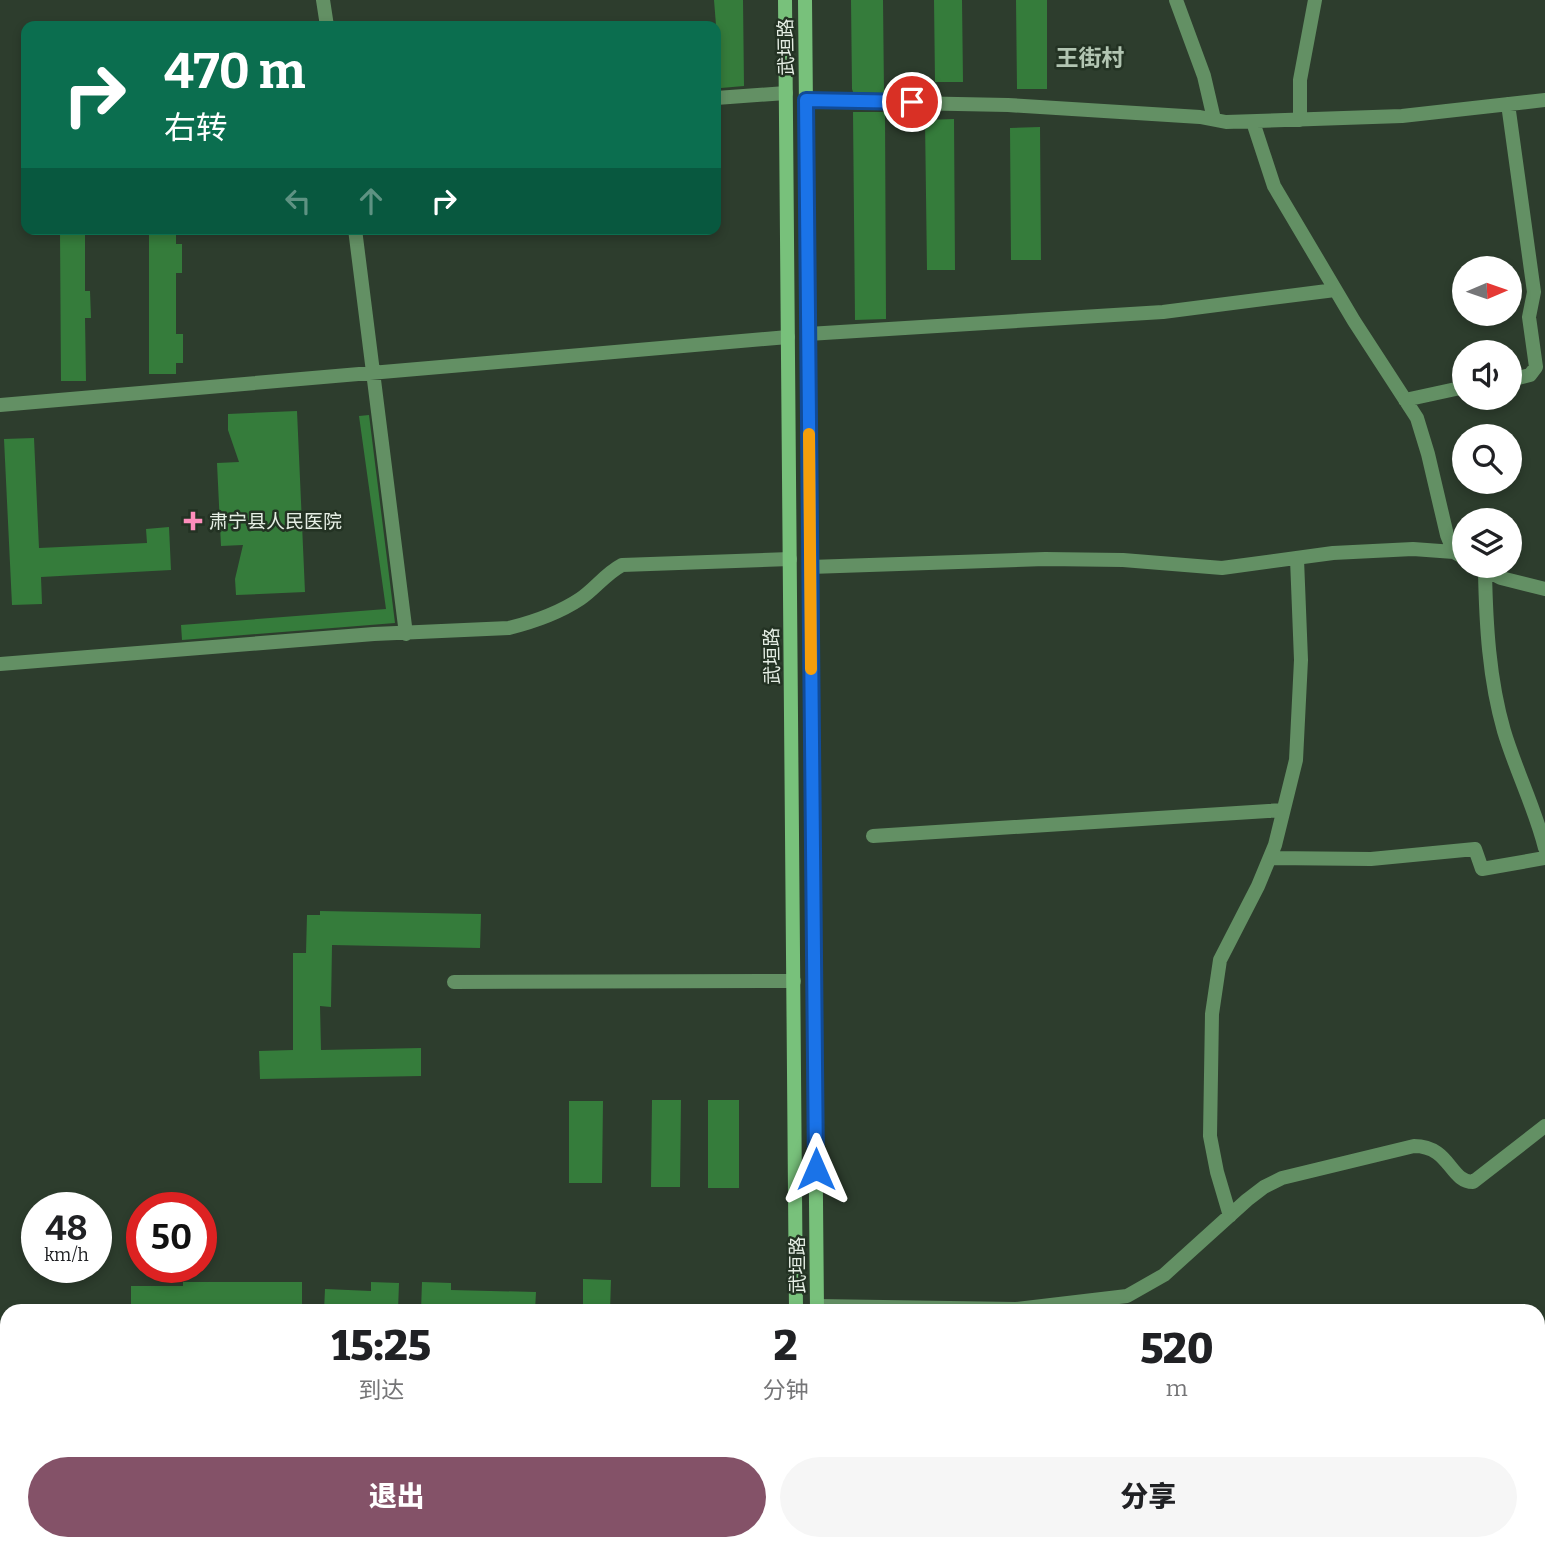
<!DOCTYPE html>
<html lang="zh">
<meta charset="utf-8">
<style>
body{margin:0;font-family:Bitter,"Noto Sans SC",serif;background:#f6f6f6;color:#202124;height:100vh;display:flex;flex-direction:column;font-size:26px;white-space:nowrap}
*{box-sizing:border-box;margin:0}
p{font-size:23px;color:#757577}
.icon{flex:none;width:38px;height:38px;fill:none;stroke:currentColor;stroke-width:2;stroke-linecap:round;stroke-linejoin:round}
.map{position:relative;flex:1;overflow:hidden}
.details{position:absolute;left:0px;top:1304px;width:1545px;height:247px;display:flex;flex-direction:column;background:#fff;border-radius:21px 21px 0 0;box-shadow:0 4px 10px #0003}
.details>*{flex:none}
.banner{position:absolute;left:21px;top:21px;width:700px;height:214px;border-radius:14px;box-shadow:0 4px 10px #0003;background:#0b6e4f;color:#fff;overflow:hidden}
.needle{width:46px;rotate:88deg}
.tools{position:absolute;left:1452px;top:256px;display:grid;gap:14px}
.tools a{display:grid;place-items:center;width:70px;height:70px;border-radius:50%;background:#fff;box-shadow:0 4px 10px #0003;font-size:35px}
.speed{position:absolute;left:21px;top:1192px;display:flex;gap:14px;font-size:35px;font-weight:700;text-align:center}
.speed>*{display:grid;place-content:center;width:91px;height:91px;border-radius:50%;background:#fff;box-shadow:0 4px 10px #0003;line-height:1}
.speed small{font-size:18px;font-weight:400}
.speed .limit{border:10px solid #d22;background:#fff;color:#111}
.pin{position:absolute;display:grid;place-items:center;width:60px;height:60px;color:#fff;margin:-30px;border:4px solid #fff;border-radius:50%;box-shadow:0 2px 7px #0007}
.me{position:absolute;width:77px;margin:-38px;rotate:0deg;stroke-linejoin:round;filter:drop-shadow(0 0 5px #0008)}
.turn{display:flex;align-items:center;gap:24px;height:147px;padding:0 28px;font-size:32px}
.turn .icon{width:91px;height:91px;stroke-width:2.5}
.turn b{display:block;font-size:49px;line-height:60px}
.lanes{display:flex;align-items:center;height:66px;padding:0 28px;background:#0003;justify-content:center;gap:35px;direction:ltr}
.lanes .off{opacity:.35}
.eta{display:flex;justify-content:space-evenly;align-items:center;height:119px;text-align:center}
.eta b{font-size:42px;font-weight:800;line-height:49px}
.cta{display:flex;gap:14px;margin-top:auto;padding:14px 28px}
.cta a{flex:1;height:80px;border-radius:42px;background:#845268;color:#fff;font-size:28px;font-weight:800;line-height:80px;text-align:center}
.cta a+a{background:#f6f6f6;color:#202124}
.map>svg:first-child{display:block}
.building{fill:#357c3b}
.lines{fill:none;stroke-linecap:round;stroke-linejoin:round}
.minor{stroke:#639064;stroke-width:14}
.secondary{stroke:#78c17b;stroke-width:14}
.route-casing{stroke:#114b97;stroke-width:18}
.route{stroke:#1a73e8;stroke-width:12}
.slow{stroke:#f59e0b;stroke-width:12}
.poi-dot{fill:#fe8ebc;stroke:#233223;stroke-width:2.5}
.labels{text-anchor:middle;dominant-baseline:central;stroke-width:5;stroke-linejoin:round;paint-order:stroke}
.street-label{font-size:19px;fill:#e5eee4;stroke:#233223}
.poi-label{font-size:19px;fill:#e5eee4;stroke:#233223;text-anchor:start}
.quarter-label{font-size:23px;font-weight:bold;fill:#b2c5b2;stroke:#233223}
</style>
<div class="map">
<svg width="1545" height="1550" viewBox="0 0 1545 1550">
<rect width="100%" height="100%" fill="#2d3d2d"/>
<path class="building" d="M 714,0 L 743,0 L 744,86 L 721,88 Z
M 851,0 L 883,0 L 884,93 L 853,92 L 852,89 Z
M 934,0 L 962,0 L 963,82 L 935,82 Z
M 1016,0 L 1047,0 L 1047,89 L 1017,89 Z
M 853,112 L 885,112 L 886,319 L 855,320 Z
M 954,119 L 955,270 L 927,270 L 925,120 Z
M 1040,127 L 1041,260 L 1011,260 L 1010,128 Z
M 149,230 L 176,231 L 176,244 L 182,244 L 182,273 L 176,273 L 176,334 L 183,334 L 183,363 L 176,363 L 176,374 L 149,374 Z
M 60,232 L 85,232 L 85,291 L 90,291 L 91,318 L 85,318 L 86,381 L 61,381 Z
M 297,411 L 305,592 L 236,595 L 235,579 L 243,545 L 221,546 L 217,463 L 239,462 L 228,430 L 228,414 Z
M 369,415 L 395,623 L 182,640 L 181,625 L 386,609 L 359,416 Z
M 34,438 L 39,548 L 147,543 L 146,529 L 169,527 L 171,570 L 41,577 L 42,604 L 12,605 L 4,439 Z
M 320,911 L 481,914 L 480,948 L 332,945 L 331,1007 L 320,1006 L 321,1050 L 421,1048 L 421,1076 L 260,1079 L 259,1051 L 293,1050 L 293,953 L 306,953 L 307,915 L 320,915 Z
M 652,1100 L 681,1100 L 680,1187 L 651,1187 Z
M 708,1100 L 739,1100 L 739,1188 L 708,1188 Z
M 569,1101 L 603,1101 L 602,1183 L 569,1183 Z
M 583,1279 L 611,1280 L 610,1311 L 583,1311 Z
M 183,1282 L 302,1282 L 302,1309 L 131,1311 L 131,1286 L 183,1286 Z
M 371,1282 L 399,1283 L 398,1311 L 324,1311 L 325,1289 L 371,1291 Z
M 422,1282 L 451,1283 L 451,1290 L 536,1292 L 535,1311 L 421,1311 Z"/>
<g class="lines">
<path class="minor" d="M 323,0 L 327,26
M 1176,0 L 1204,76 L 1214,119
M 716,98 L 786,93
M 806,101 L 1008,105 L 1200,117 L 1226,122 L 1402,116 L 1545,100
M 1508,104 L 1534,292 L 1529,317 L 1536,367 L 1530,375 L 1510,380
M 1300,120 L 1300,80 L 1315,0
M 1253,122 L 1274,186 L 1354,321 L 1417,418 L 1428,454 L 1447,535 L 1454,552 L 1465,558
M 355,229 L 406,634
M 808,334 L 1163,312 L 1335,290
M 1405,400 L 1465,387
M 0,405 L 788,337
M 1476,565 L 1501,578 L 1545,589
M 810,567 L 1045,559 L 1123,560 L 1222,568 L 1333,553 L 1413,549 L 1454,552
M 1485,571 C 1486,624 1489,679 1504,731 C 1516,771 1535,808 1545,848
M 0,664 L 374,634 L 509,628 C 533,622 559,613 580,599 C 595,589 605,574 622,565 L 790,559
M 873,836 L 1283,810
M 1270,858 L 1371,859 L 1475,849 L 1482,869 L 1545,858
M 454,982 L 794,981
M 1230,1216 L 1217,1172 L 1210,1136 L 1212,1014 L 1220,960 L 1258,886 L 1275,845 L 1296,760 L 1301,660 L 1297,559
M 817,1306 L 1016,1309 L 1127,1296 L 1164,1275 L 1247,1200 L 1264,1187 L 1282,1178 L 1414,1146 C 1450,1146 1450,1182 1473,1182 L 1545,1126"/>
<path class="secondary" d="M 785,0 L 796,1311
M 805,0 L 817,1311
M 1538,1444 L 1545,1441
M 799,1544 L 799,1550
M 819,1544 L 819,1550
M 1201,1550 L 1242,1544"/>
</g>
<g class="lines">
<g class="route-casing">
<path id="route" d="M 816,1169 L 806,100 L 912,102"/>
</g>
<use href="#route" class="route"/>
<path class="slow" d="M 809,434 L 811,669"/>
</g>
<path class="poi-dot" d="M189.5 510.5h7v7h7v7h-7v7h-7v-7h-7v-7h7z"/>
<g class="labels">
<g class="street-label">
<text transform="translate(786 47) rotate(-91)">武垣路</text>
<text transform="translate(772 656) rotate(-91)">武垣路</text>
<text transform="translate(797 1265) rotate(-90)">武垣路</text>
</g>
<g class="poi-label">
<text x="209" y="521">肃宁县人民医院</text>
</g>
<g class="quarter-label">
<text x="1090" y="58">王街村</text>
</g>
</g>
</svg>
<div class="tools">
<a><svg class="needle" viewBox="-14 -14 28 28"><path d="M0-13l5 13h-10z" fill="#e53935"/><path d="M0 13l5-13h-10z" fill="#757577"/></svg></a>
<a><svg class="icon" aria-label="sound" viewBox="0 0 24 24"><path d="M4 9h4l5-4v14l-5-4H4zM17 9q2 3 0 6"/></svg></a>
<a><svg class="icon" aria-label="search" viewBox="0 0 24 24"><circle cx="10" cy="10" r="6"/><path d="M15 15l6 6"/></svg></a>
<a><svg class="icon" aria-label="layers" viewBox="0 0 24 24"><path d="M12 4l9 5-9 5-9-5zM3 14l9 5 9-5"/></svg></a>
</div>
<div class="speed"><div>48<small>km/h</small></div><div class="limit">50</div></div>
<div class="pin" style="left:912px;top:102px;background:#d93025"><svg class="icon" aria-label="arrive" viewBox="0 0 24 24"><path d="M6 21V4h12l-3 4 3 4H6"/></svg></div>
<svg class="me" style="left:816px;top:1169px" viewBox="-20 -20 40 40"><path d="M0-17L14 15 0 8-14 15z" fill="#1a73e8" stroke="#fff" stroke-width="4"/></svg>
<div class="banner">
<div class="turn"><svg class="icon" aria-label="right" viewBox="0 0 24 24"><path d="M7 20v-9h11M14 6l5 5-5 5"/></svg><div><b>470 m</b>右转</div></div>
<div class="lanes"><svg class="icon off" aria-label="left" viewBox="0 0 24 24"><path d="M17 20v-9H6M10 6l-5 5 5 5"/></svg><svg class="icon off" aria-label="ahead" viewBox="0 0 24 24"><path d="M12 20V5M6 11l6-6 6 6"/></svg><svg class="icon" aria-label="right" viewBox="0 0 24 24"><path d="M7 20v-9h11M14 6l5 5-5 5"/></svg></div>
</div>
<section class="details">
<div class="eta">
<div><b>15:25</b><p>到达</p></div>
<div><b>2</b><p>分钟</p></div>
<div><b>520</b><p>m</p></div>
</div>
<div class="cta"><a>退出</a><a>分享</a></div>
</section>
</div>
